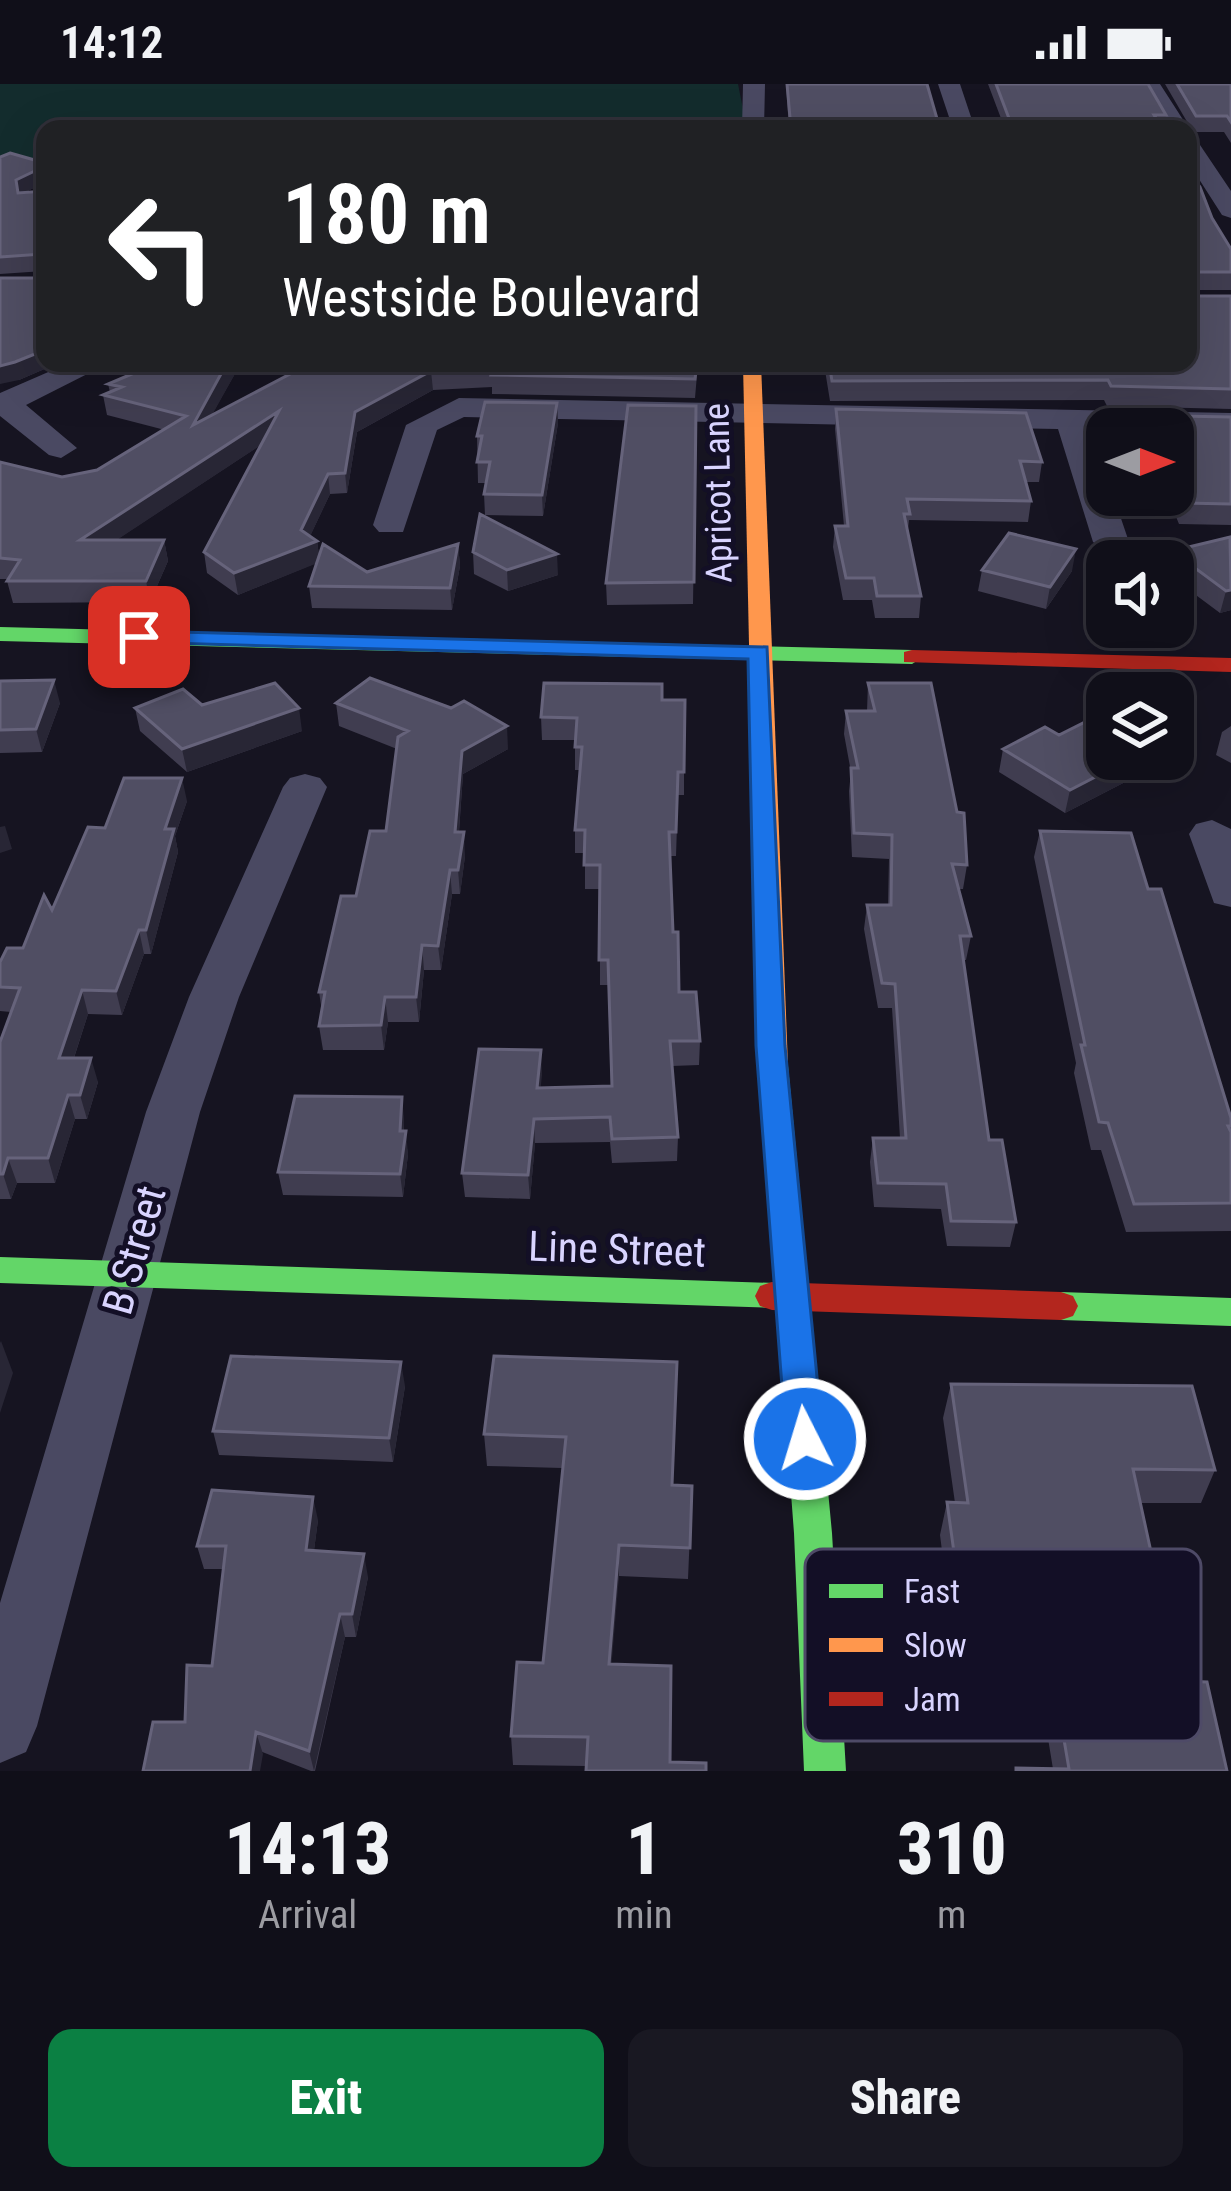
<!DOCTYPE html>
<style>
body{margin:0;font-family:"Roboto Condensed",sans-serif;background:#191822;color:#f1f3f6;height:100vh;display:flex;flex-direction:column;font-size:45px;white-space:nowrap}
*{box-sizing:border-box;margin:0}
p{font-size:39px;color:#9c9ca2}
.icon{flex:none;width:66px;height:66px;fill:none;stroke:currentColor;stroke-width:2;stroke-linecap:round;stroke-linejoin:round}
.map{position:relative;height:1687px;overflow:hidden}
.sheet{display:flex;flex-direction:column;background:#100f19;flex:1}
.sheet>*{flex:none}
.guide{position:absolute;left:36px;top:36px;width:1161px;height:252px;border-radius:24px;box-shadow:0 12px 48px #0002,0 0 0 3px #302f38;background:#202124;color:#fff;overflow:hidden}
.needle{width:78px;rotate:90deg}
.tools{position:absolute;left:1086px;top:324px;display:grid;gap:24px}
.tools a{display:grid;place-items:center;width:108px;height:108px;border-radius:24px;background:#100f19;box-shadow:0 12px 48px #0002,0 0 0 3px #302f38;font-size:60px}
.pin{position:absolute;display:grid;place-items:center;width:102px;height:102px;color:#fff;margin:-51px;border-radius:24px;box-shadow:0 6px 18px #0006}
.me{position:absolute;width:132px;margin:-66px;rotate:355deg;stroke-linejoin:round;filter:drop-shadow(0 0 9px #0008)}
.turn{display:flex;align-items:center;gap:42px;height:252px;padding:0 48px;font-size:54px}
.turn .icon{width:156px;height:156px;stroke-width:2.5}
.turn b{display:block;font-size:84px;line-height:102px}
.eta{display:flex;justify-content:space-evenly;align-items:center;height:204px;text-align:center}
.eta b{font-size:72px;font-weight:800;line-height:84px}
.cta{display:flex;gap:24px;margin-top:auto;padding:24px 48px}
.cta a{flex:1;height:138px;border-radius:24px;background:#0b8043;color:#fff;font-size:48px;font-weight:800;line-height:138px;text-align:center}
.cta a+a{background:#191822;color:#f1f3f6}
.status{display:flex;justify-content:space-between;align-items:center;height:84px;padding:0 60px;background:#100f19;direction:ltr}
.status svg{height:33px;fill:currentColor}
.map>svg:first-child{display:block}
.green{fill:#132c2d}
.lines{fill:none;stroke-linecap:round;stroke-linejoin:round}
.street{fill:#4a4962;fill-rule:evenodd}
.fast{fill:#63d668;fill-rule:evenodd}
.slow{fill:#ff974d;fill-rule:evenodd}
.jam{fill:#b3261e;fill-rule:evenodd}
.wall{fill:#403d50}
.shaded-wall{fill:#282635}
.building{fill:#504e63;stroke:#66637b;stroke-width:3}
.route{fill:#1a73e8;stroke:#114b97;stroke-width:3}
.labels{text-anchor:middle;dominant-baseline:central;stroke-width:10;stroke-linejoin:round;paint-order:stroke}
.street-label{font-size:36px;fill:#d9d4ff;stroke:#130f26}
.near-street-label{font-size:42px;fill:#d9d4ff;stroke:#130f26}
.key{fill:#130f26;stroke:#4e4a67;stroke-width:3}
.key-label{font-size:33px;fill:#d9d4ff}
</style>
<div class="status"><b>14:12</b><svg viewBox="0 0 49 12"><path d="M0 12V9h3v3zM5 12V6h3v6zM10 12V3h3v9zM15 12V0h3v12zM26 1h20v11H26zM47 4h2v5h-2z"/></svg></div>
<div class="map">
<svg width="1231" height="1687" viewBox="0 0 1231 1687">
<rect width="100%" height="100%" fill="#161421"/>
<path class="green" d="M 0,0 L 738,0 L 747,45 L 45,45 L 45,78 L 0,86 Z"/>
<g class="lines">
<path class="street" d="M 743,0 L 765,0 L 764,45 L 742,45 Z
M 938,0 L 960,0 L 975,45 L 953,45 Z
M 1138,0 L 1160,0 L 1189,45 L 1188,47 L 1167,45 Z
M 1188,53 L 1196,55 L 1231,107 L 1231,134 L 1222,131 L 1188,78 Z
M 69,279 L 109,279 L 26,321 L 77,364 L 61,374 L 49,371 L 0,332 L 0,309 Z
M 459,314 L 1231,329 L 1231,349 L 1091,346 L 1107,394 L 1107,411 L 1113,411 L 1129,458 L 1111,469 L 1093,458 L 1058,345 L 464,333 L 437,346 L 403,448 L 379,448 L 373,441 L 406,341 Z
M 305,690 L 320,694 L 327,703 L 239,913 L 200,1028 L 37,1642 L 26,1668 L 0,1679 L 0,1519 L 146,1028 L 189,913 L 283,703 L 290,694 Z
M 1212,736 L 1231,745 L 1231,823 L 1214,819 L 1189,750 L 1196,740 Z"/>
<path class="fast" d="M 0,543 L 912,566 L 923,573 L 912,580 L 0,557 Z
M 773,971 L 783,975 L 788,982 L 832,1449 L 846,1687 L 804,1687 L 794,1449 L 777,1224 L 0,1199 L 0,1173 L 775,1199 L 758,982 L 763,975 Z
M 1061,1208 L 1231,1214 L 1231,1242 L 1061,1236 L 1049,1232 L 1044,1222 L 1049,1212 Z"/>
<path class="slow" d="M 743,279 L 761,279 L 788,982 L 783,989 L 763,989 L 758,982 Z"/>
<path class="jam" d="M 912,566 L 1231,574 L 1231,588 L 904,578 L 904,568 Z
M 772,1198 L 1061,1208 L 1073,1212 L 1078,1222 L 1073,1232 L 1061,1236 L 772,1226 L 760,1222 L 755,1212 L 760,1202 Z"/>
</g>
<path class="wall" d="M 786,0 L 927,0 L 940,45 L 789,45 Z
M 988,0 L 1148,0 L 1166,31 L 1163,45 L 1005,45 Z
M 1165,0 L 1231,0 L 1231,59 L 1224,48 L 1193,48 Z
M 0,73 L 44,99 L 25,108 L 45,107 L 45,279 L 51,279 L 49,283 L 19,296 L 45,194 L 44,187 L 0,190 Z
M 1188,87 L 1212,134 L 1231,165 L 1231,206 L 1189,206 L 1189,212 L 1231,212 L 1231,325 L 1107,322 L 1104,316 L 830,317 L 824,280 L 1188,279 Z
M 148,279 L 241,279 L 212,330 L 311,279 L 698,279 L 695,314 L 492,310 L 492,303 L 433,306 L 357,348 L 347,409 L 330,410 L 310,452 L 317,457 L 319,472 L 367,488 L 458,460 L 460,482 L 452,526 L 312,524 L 309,502 L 316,479 L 238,511 L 207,489 L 204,468 L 262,360 L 116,456 L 164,456 L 168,477 L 150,518 L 13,519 L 7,497 L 8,495 L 0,495 L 0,378 L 62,393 L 97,386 L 165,346 L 107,331 L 103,311 L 110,308 L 108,300 L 146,284 Z
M 557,319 L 558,339 L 543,432 L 485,431 L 484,410 L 486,399 L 478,399 L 477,352 Z
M 696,322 L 693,520 L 607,521 L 606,499 Z
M 836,325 L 1042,378 L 1039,398 L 1026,398 L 1031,417 L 1028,438 L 909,436 L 908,445 L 921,512 L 919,534 L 875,534 L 872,516 L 843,516 L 833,463 L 835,442 L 844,442 L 835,345 Z
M 1123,331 L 1231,333 L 1231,441 L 1179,440 L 1167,411 L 1173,411 L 1173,345 L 1120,345 Z
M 1230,453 L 1231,526 L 1220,529 L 1173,494 L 1173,477 L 1170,477 L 1172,467 Z
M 473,468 L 558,491 L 508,507 L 474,490 Z
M 1097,473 L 1107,477 L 1107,536 L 1092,495 Z
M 982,486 L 1072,487 L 1046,525 L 978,507 Z
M 0,597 L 60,619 L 42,668 L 0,669 Z
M 868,599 L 967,781 L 963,805 L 959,805 L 971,852 L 966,876 L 963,876 L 989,1056 L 1016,1138 L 1010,1163 L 947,1162 L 941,1125 L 874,1123 L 870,1078 L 873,1054 L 900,1054 L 892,924 L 878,924 L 864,845 L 867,821 L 888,821 L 889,775 L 852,773 L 849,707 L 851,688 L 844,650 L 846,627 L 867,627 Z
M 662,616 L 684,688 L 684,711 L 678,711 L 676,772 L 670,772 L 673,848 L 679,908 L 700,957 L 699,981 L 672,982 L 678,1053 L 677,1077 L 612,1079 L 610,1058 L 535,1059 L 530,1115 L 465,1113 L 462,1089 L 541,966 L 540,1004 L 611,1002 L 608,901 L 600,901 L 600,805 L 585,805 L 585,769 L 575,769 L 575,746 L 580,686 L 575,686 L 575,656 L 542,656 L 541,633 Z
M 336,619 L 508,665 L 463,690 L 459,748 L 465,772 L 460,810 L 452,810 L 441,886 L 424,886 L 419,938 L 388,938 L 384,966 L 323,966 L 319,942 L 322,927 L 319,908 L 356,812 L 386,747 L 397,665 L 339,642 Z
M 202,621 L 302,647 L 187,688 L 140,647 L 135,624 Z
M 1231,642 L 1231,679 L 1216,671 L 1222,648 Z
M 1003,665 L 1162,679 L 1065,729 L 999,688 Z
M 187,717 L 175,752 L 178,768 L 151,870 L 144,870 L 122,931 L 88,930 L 74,974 L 98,998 L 87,1035 L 75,1035 L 55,1099 L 17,1099 L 11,1115 L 0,1115 L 0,958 L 11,928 L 0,927 L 0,878 L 23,864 L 52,826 L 105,744 Z
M 1040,747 L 1148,805 L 1231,1034 L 1231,1147 L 1126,1148 L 1101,1066 L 1091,1066 L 1074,989 L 1076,979 L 1034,773 Z
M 402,1013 L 404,1047 L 408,1070 L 403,1113 L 283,1111 L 278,1088 Z
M 494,1272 L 672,1401 L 692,1402 L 688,1495 L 619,1492 L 586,1682 L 513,1681 L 511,1652 L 543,1579 L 562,1384 L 487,1382 L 484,1350 Z
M 951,1300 L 1215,1386 L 1201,1419 L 1140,1419 L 1179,1597 L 1227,1687 L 1015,1687 L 1016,1684 L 1053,1685 L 1037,1587 L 1026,1587 L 1017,1523 L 949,1522 L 940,1451 L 947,1418 L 955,1419 L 943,1334 Z
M 405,1302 L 393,1378 L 219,1371 L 213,1347 Z
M 318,1436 L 314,1466 L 368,1493 L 356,1553 L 345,1553 L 315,1687 L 311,1687 L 185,1638 L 212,1582 L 223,1485 L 204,1485 L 197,1462 Z"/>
<path class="shaded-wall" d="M 43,83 L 45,98 L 20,111 L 21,124 L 16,96 Z
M 45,266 L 45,279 L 51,279 L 49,283 L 19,296 L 0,300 L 0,282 Z
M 227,279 L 241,279 L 196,360 L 193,341 Z
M 431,287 L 433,306 L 357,348 L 347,409 L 345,389 L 355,328 Z
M 557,319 L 558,339 L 543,432 L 542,411 Z
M 279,327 L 282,347 L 85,477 L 80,456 Z
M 328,390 L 330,410 L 306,461 L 317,457 L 320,478 L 238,511 L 234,489 L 301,446 Z
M 164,456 L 168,477 L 150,518 L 146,497 Z
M 458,460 L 460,482 L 452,526 L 450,504 Z
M 1076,465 L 1072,487 L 1046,525 L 1050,503 Z
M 557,470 L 558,491 L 508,507 L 507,486 Z
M 1231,506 L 1231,526 L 1220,529 L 1226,507 Z
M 54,596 L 60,619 L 42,668 L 36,645 Z
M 299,624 L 302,647 L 187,688 L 182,665 Z
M 507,642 L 508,665 L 463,690 L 457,772 L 455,748 L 462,667 Z
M 1130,675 L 1163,675 L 1162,679 L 1065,729 L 1070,706 Z
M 182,694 L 187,717 L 175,752 L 178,768 L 151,870 L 146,846 L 165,745 Z
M 5,742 L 12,765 L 0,769 L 0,743 Z
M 464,748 L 465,772 L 460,810 L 458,786 Z
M 450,786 L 452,810 L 441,886 L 438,862 Z
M 139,846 L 144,870 L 122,931 L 116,907 Z
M 422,861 L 424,886 L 419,938 L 416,913 Z
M 82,906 L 88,930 L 66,998 L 59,974 Z
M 385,913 L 388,938 L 384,966 L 381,941 Z
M 541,966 L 542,991 L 538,1028 L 537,1004 Z
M 91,974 L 98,998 L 87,1035 L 80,1011 Z
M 68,1011 L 75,1035 L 55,1099 L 48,1074 Z
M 402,1013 L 404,1036 L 403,1066 L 406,1047 L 408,1070 L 403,1113 L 400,1090 Z
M 534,1035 L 535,1059 L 530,1115 L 528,1091 Z
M 8,1074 L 17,1099 L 11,1115 L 3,1090 Z
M 1,1257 L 13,1289 L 0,1329 L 0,1259 Z
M 401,1278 L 405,1302 L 393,1378 L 389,1354 Z
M 313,1413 L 318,1436 L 311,1489 L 306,1466 Z
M 619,1461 L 619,1492 L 609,1610 L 609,1580 Z
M 364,1470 L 368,1493 L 356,1553 L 352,1530 Z
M 340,1530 L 345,1553 L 314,1687 L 309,1667 Z
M 256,1648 L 263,1670 L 260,1687 L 250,1687 Z"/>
<path class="building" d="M 787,0 L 927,0 L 940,45 L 791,45 Z
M 996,0 L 1148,0 L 1166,31 L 1154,31 L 1163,45 L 1013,45 Z
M 1177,0 L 1231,0 L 1231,38 L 1227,32 L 1196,32 Z
M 10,69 L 45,79 L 45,105 L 43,83 L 16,96 L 18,109 L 45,107 L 45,266 L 15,278 L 0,282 L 0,194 L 45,194 L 42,170 L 0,173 L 0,73 Z
M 1188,87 L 1200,103 L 1212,134 L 1231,165 L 1231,188 L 1189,188 L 1189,212 L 1231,212 L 1231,305 L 1111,302 L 1108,296 L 832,297 L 829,279 L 1188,279 Z
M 148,279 L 227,279 L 193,341 L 311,279 L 697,279 L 695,295 L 491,291 L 493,284 L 431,287 L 355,328 L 345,389 L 328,390 L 301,446 L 317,457 L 234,489 L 204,468 L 279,327 L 80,456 L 164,456 L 146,497 L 7,497 L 20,476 L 0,474 L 0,378 L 62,393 L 97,386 L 186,332 L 103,311 L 122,303 L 108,300 L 146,284 Z
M 485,318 L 557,319 L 542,411 L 484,410 L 490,378 L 477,378 L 482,352 L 477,352 Z
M 628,321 L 696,322 L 694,498 L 606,499 Z
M 836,325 L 1026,329 L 1042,378 L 1020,377 L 1031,417 L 907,415 L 910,430 L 904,430 L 921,512 L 877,512 L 874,494 L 846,494 L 835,442 L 848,442 Z
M 1123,331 L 1231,333 L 1231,420 L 1184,419 L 1173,394 L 1173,345 L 1129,345 Z
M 480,430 L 557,470 L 507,486 L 473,468 Z
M 1009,449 L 1076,465 L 1050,503 L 982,486 Z
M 1230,453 L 1231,506 L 1226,507 L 1172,467 Z
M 323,460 L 367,488 L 458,460 L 450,504 L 309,502 Z
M 1097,473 L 1150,474 L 1151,477 L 1107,477 L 1107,503 Z
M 370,594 L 451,624 L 464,617 L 507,642 L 462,667 L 455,748 L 464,748 L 458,786 L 450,786 L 438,862 L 422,861 L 416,913 L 385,913 L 381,941 L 319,942 L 325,908 L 319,908 L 341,812 L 356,812 L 370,747 L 386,747 L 398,653 L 408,647 L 336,619 Z
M 54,596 L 36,645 L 0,646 L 0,597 Z
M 275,599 L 299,624 L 182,665 L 135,624 L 183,605 L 202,621 Z
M 544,599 L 662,600 L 662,616 L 685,616 L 684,688 L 678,688 L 676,748 L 669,748 L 673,848 L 678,848 L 679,908 L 696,908 L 700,957 L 670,957 L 678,1053 L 612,1055 L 610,1033 L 534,1035 L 528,1091 L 462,1089 L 479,965 L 541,966 L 537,1004 L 612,1002 L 608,876 L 599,876 L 600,781 L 584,781 L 585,746 L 575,746 L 582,663 L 575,663 L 577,634 L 541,633 Z
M 868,599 L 931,599 L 957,728 L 964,729 L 967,781 L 952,780 L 971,852 L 960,852 L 989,1056 L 1002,1056 L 1016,1138 L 951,1137 L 946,1100 L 878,1099 L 873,1054 L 906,1054 L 895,900 L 882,899 L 867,821 L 891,821 L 892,751 L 854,749 L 851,684 L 858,684 L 846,627 L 875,627 Z
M 1107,627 L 1107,675 L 1130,675 L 1070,706 L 1003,665 L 1045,643 L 1059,651 Z
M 124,694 L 182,694 L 165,745 L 174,745 L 146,846 L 139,846 L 116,907 L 82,906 L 59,974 L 91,974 L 80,1011 L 68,1011 L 48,1074 L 8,1074 L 3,1090 L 0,1090 L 0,958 L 20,904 L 0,903 L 0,878 L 7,864 L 23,864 L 44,811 L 52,826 L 88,743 L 105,744 Z
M 1040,747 L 1131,749 L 1148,805 L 1161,805 L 1231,1034 L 1231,1042 L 1228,1042 L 1231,1048 L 1231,1119 L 1134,1120 L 1108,1039 L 1099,1038 L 1081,961 L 1085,961 Z
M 295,1012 L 402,1013 L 400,1047 L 406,1047 L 400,1090 L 278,1088 Z
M 231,1272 L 401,1278 L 389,1354 L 213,1347 Z
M 494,1272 L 677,1278 L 672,1401 L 692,1402 L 690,1464 L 619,1461 L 609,1580 L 671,1582 L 670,1678 L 706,1679 L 706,1687 L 586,1687 L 588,1653 L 511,1652 L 517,1578 L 543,1579 L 566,1353 L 484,1350 Z
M 951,1300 L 1192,1302 L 1215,1386 L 1133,1385 L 1179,1597 L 1207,1598 L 1227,1687 L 1016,1687 L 1016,1684 L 1069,1685 L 1047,1556 L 1036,1555 L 1027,1491 L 957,1490 L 947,1418 L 968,1419 Z
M 212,1406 L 313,1413 L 306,1466 L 364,1470 L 352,1530 L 340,1530 L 309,1667 L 256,1648 L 250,1687 L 143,1687 L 153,1638 L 185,1638 L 187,1581 L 212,1582 L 226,1462 L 197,1462 Z"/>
<path class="route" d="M 139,547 L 767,563 L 785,962 L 823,1355 L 817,1366 L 805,1371 L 792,1366 L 786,1355 L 756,962 L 748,575 L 131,558 L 131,549 Z"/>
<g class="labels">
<g class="street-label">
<text transform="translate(718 409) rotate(-91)">Apricot Lane</text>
</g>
<g class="near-street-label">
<text transform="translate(617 1165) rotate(2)">Line Street</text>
<text transform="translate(134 1166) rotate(-74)">B Street</text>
</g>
</g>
<rect x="805" y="1465" width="396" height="192" rx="18" class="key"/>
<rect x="829" y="1500" width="54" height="14" fill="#63d668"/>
<rect x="829" y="1554" width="54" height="14" fill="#ff974d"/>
<rect x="829" y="1608" width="54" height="14" fill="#b3261e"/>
<g class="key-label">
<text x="904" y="1519">Fast</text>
<text x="904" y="1573">Slow</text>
<text x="904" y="1627">Jam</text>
</g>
</svg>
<div class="tools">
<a><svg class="needle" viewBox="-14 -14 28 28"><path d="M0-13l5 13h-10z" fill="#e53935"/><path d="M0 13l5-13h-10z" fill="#9c9ca2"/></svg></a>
<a><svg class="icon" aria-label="sound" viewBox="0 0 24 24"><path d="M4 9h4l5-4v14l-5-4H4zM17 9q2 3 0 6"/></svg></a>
<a><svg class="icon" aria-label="layers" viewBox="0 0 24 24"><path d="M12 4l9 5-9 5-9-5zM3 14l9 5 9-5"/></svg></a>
</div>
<div class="pin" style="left:139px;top:553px;background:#d93025"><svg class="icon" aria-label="arrive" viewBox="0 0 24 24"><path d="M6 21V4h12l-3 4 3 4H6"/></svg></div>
<svg class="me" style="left:805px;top:1355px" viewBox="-20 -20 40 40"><circle r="17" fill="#1a73e8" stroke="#fff" stroke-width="3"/><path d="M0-11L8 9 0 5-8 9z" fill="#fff"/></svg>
<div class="guide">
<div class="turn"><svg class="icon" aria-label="left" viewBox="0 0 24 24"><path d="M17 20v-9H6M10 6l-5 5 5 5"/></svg><div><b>180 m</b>Westside Boulevard</div></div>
</div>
</div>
<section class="sheet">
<div class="eta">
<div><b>14:13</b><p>Arrival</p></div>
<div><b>1</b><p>min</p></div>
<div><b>310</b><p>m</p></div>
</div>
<div class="cta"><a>Exit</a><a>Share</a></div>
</section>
